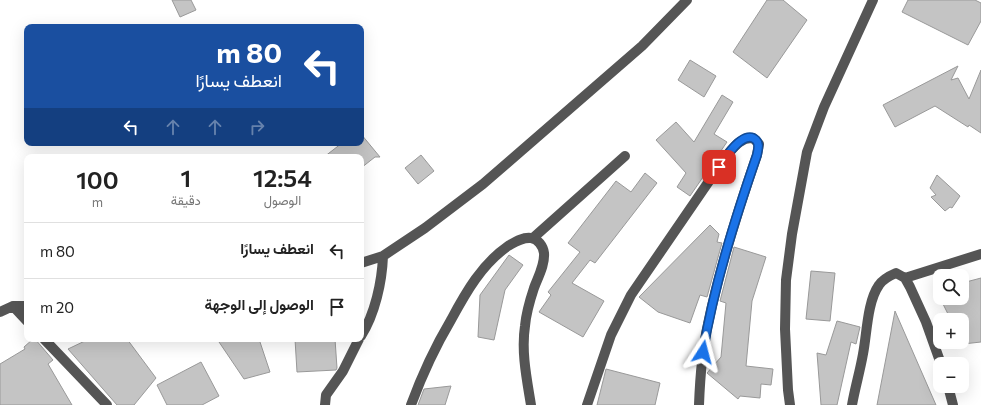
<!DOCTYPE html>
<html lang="ar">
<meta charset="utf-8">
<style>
body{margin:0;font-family:Commissioner,Vazirmatn,sans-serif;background:#f6f6f6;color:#222;direction:rtl;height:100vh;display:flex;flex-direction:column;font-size:15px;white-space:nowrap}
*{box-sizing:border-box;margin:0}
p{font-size:13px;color:#767676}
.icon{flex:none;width:22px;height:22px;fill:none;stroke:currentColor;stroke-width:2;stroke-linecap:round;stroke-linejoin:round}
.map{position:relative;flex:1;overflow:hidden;direction:ltr}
.details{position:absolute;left:24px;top:154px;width:340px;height:188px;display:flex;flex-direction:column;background:#fff;border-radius:8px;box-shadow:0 4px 16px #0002;direction:rtl}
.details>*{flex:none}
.hud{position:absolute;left:24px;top:24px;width:340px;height:122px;border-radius:8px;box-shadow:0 4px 16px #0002;direction:rtl;background:#1a4fa0;color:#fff;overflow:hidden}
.tools{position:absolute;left:933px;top:269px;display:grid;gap:8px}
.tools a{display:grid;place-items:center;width:36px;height:36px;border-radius:8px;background:#fff;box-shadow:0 4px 16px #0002;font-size:20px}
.pin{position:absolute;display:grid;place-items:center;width:34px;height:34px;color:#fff;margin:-17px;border-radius:8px;box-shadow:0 2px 6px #0006}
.me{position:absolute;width:44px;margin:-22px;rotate:9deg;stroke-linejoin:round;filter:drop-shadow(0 0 3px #0008)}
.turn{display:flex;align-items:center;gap:14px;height:84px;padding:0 16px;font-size:18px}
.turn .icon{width:52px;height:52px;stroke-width:2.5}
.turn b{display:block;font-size:28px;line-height:34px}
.lanes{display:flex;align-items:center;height:38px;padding:0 16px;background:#0003;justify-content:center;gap:20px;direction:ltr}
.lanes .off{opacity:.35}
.eta{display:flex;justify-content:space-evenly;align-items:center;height:68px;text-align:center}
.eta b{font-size:24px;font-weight:600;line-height:28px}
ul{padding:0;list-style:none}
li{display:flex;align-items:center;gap:12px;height:56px;padding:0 16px;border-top:1px solid #e0e0e0}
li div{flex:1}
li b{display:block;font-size:15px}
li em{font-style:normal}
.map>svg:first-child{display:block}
.building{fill:#c4c4c4;stroke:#999}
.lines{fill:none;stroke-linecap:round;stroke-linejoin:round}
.minor{stroke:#555;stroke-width:10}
.route-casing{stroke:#114b97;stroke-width:10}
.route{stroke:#1a73e8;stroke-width:7}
</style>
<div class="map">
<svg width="981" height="405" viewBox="0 0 981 405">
<rect width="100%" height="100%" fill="#fff"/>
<path class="building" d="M 172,0 L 191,0 L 196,10 L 180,17 Z
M 767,0 L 783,0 L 807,20 L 767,78 L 733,52 Z
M 908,0 L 975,0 L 981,3 L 981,21 L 968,45 L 902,12 Z
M 690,60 L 716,76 L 704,97 L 678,80 Z
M 958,66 L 951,80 L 958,78 L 969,99 L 981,70 L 981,133 L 969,125 L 968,127 L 935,106 L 895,127 L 883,105 Z
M 722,95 L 733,102 L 714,134 L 727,142 L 690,196 L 677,187 L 686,173 L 656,140 L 676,122 L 694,142 Z
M 361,134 L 380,157 L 375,157 L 361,168 L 361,157 L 324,157 L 342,143 L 361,143 Z
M 421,155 L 434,171 L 418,184 L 405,168 Z
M 645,173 L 657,183 L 595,263 L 590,260 L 572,283 L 604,301 L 583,337 L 539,312 L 551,295 L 548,292 L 580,252 L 568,243 L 616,181 L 631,192 Z
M 937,175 L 960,196 L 952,208 L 950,207 L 945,211 L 931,197 L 936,195 L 930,188 Z
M 710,225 L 719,234 L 717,242 L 722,243 L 707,297 L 700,295 L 690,323 L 658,312 L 639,297 Z
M 734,247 L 766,257 L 752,301 L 746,366 L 773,369 L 771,385 L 761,384 L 760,398 L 740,396 L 738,399 L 707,373 L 721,357 L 726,303 L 720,301 Z
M 509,255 L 523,265 L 505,290 L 494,340 L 478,337 L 480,295 Z
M 811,271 L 835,273 L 830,321 L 806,319 Z
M 981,278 L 981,342 L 963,344 L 962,341 L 962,320 L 951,320 L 940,298 L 962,298 L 962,281 L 966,282 Z
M 895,311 L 936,405 L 877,405 Z
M 837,321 L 860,327 L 856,344 L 851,342 L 837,405 L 821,405 L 817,353 L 826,355 Z
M 33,339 L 35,339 L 53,360 L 48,364 L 72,405 L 0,405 L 0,364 L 25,349 L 24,347 Z
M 89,339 L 127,339 L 156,378 L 134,405 L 117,405 L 68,349 Z
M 217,339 L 259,339 L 270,372 L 244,379 Z
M 295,339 L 335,339 L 337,368 L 336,370 L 297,372 Z
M 201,362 L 219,396 L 202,405 L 167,405 L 157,385 Z
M 606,369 L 660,383 L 655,405 L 597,405 Z
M 451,386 L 445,405 L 418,405 L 424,389 Z"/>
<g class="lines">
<path class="minor" d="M 533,238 L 625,156
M 361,263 L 383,256 L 425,228 L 483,184 L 642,46 L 687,0
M 905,278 L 981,254
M 13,306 L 27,321
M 0,312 L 13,306 L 27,306
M 361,336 C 375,314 382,282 383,256
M 44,339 L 107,405
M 948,386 L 953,405
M 325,405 L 326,395 L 343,371 L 359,339
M 411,405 C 422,375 435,347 451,320 C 466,292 482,264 508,246 C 515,242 522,237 531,238 C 538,239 543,246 544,253 C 545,265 538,277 534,288 C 530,300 526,314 525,326 C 521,352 527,380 531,405
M 587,405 L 611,335 L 631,295 L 727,155 C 734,147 741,137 753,138 L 759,144 L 757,155 C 738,210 720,266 708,324 C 702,350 700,378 699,405
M 790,405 L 788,390 L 785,329 L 786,280 L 792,234 L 807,152 L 824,107 L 873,0
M 852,405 C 855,388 860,371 863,354 C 867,334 867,302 879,285 C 883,279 889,276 896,273 L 905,278 L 910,287 L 926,322 L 941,364"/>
</g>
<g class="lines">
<g class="route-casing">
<path id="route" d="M 703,352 C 714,285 735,219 757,155 C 758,149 760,144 756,140 C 744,128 724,159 719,167"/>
</g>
<use href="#route" class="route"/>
</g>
</svg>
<div class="tools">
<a><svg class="icon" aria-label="search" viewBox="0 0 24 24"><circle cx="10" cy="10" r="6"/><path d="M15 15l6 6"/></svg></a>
<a>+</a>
<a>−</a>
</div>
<div class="pin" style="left:719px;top:167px;background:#d93025"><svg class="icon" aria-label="arrive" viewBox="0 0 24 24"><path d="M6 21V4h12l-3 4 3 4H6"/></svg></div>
<svg class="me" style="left:703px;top:352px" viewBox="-20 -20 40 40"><path d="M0-17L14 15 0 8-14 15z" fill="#1a73e8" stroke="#fff" stroke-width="4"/></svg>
<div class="hud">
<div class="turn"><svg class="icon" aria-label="left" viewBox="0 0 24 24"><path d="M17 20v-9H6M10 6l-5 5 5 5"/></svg><div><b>80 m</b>انعطف يسارًا</div></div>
<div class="lanes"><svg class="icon" aria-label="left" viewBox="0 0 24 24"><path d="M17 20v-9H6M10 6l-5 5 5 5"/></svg><svg class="icon off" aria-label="ahead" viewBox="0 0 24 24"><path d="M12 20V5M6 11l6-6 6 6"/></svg><svg class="icon off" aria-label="ahead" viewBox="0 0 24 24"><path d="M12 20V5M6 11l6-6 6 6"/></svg><svg class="icon off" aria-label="right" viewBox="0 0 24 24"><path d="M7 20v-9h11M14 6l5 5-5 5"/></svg></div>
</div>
<section class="details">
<div class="eta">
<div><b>12:54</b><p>الوصول</p></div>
<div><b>1</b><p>دقيقة</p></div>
<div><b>100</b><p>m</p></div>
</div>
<ul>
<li><svg class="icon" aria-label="left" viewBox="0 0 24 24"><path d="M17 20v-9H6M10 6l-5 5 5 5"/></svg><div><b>انعطف يسارًا</b></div><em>80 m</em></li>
<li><svg class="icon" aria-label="arrive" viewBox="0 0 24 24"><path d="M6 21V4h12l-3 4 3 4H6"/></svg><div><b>الوصول إلى الوجهة</b></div><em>20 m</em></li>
</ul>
</section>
</div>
